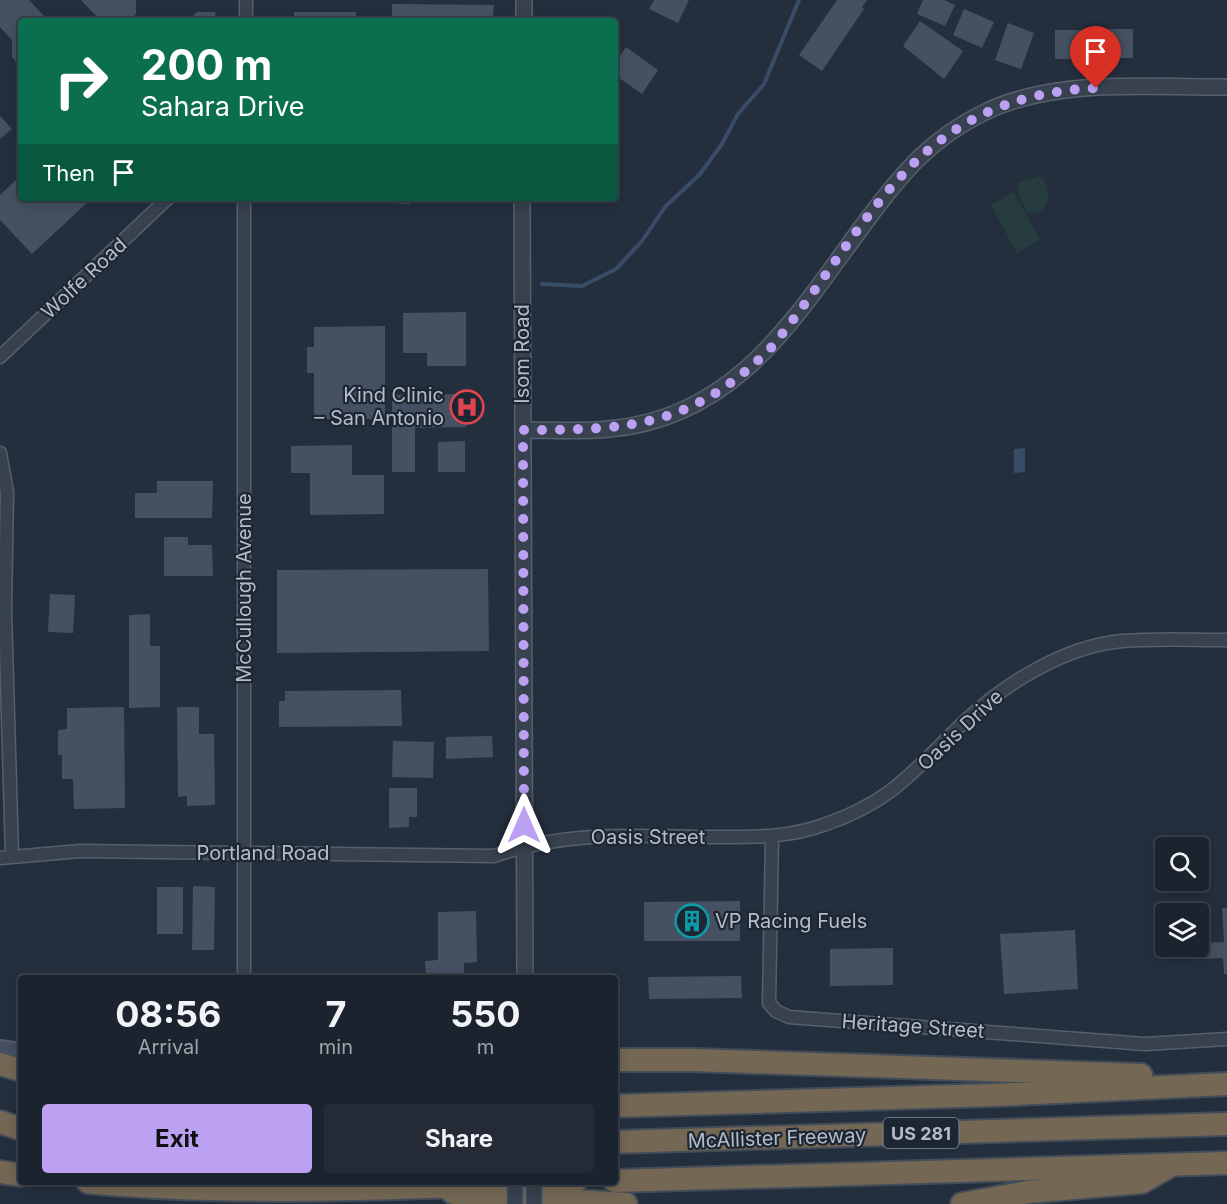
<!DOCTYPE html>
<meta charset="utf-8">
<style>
body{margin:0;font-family:Inter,sans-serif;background:#242b36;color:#f1f3f6;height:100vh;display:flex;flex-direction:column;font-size:22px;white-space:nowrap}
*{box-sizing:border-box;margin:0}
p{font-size:20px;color:#a0a4aa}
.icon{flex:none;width:33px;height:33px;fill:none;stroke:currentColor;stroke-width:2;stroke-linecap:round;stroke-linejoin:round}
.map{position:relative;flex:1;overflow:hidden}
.panel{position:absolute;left:18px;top:975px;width:600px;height:210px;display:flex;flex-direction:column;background:#1b232e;border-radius:6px;box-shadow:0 3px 15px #0003,0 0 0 2px #39404a}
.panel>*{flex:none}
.guide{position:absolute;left:18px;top:18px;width:600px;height:183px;border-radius:6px;box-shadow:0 3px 15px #0003,0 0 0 2px #39404a;background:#0b6e4f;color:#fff;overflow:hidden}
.buttons{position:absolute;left:1155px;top:837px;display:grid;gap:12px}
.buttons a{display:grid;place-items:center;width:54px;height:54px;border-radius:6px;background:#1b232e;box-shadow:0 3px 15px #0003,0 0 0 2px #39404a;font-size:30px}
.pin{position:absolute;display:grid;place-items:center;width:51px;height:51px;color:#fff;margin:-62px -26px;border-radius:50% 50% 50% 0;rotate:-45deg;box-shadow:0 0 6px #0007}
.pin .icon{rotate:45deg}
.me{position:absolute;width:66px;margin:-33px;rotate:0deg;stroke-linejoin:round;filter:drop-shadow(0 0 4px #0008)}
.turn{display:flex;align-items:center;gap:21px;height:126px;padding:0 24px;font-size:27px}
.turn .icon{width:78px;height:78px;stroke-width:2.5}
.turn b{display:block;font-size:42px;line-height:51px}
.then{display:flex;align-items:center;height:57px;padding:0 24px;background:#0003;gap:12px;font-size:22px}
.eta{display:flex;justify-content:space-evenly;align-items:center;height:102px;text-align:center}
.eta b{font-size:36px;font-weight:700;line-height:42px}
.cta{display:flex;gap:12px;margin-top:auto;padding:12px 24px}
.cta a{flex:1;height:69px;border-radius:6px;background:#bca0f2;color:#111;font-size:24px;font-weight:700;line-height:69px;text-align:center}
.cta a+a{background:#242b36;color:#f1f3f6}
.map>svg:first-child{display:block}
.green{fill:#263c3f}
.water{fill:#394c67}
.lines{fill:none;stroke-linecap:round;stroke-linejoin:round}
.stream{stroke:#394c67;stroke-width:4}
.building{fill:#455162}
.minor-casing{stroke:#565f6c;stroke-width:15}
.tertiary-casing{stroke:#565f6c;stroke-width:18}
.secondary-casing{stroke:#565f6c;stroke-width:20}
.motorway-casing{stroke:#434c59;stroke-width:26}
.minor{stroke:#38414e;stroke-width:12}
.tertiary{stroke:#38414e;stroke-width:15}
.secondary{stroke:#465061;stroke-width:16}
.motorway{stroke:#746855;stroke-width:22}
.tertiary-bridge-casing{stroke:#565f6c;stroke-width:18;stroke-linecap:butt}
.tertiary-bridge{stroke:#38414e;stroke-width:15}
.route{stroke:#bca0f2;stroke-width:10;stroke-dasharray:0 18}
.labels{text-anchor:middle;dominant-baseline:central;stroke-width:4.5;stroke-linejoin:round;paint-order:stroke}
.shield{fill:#1d2633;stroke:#878f9c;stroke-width:1.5}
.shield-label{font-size:18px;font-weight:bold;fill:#b4bcc9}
.street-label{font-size:20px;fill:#b4bcc9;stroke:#1d2633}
.poi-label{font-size:20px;fill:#b4bcc9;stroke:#1d2633;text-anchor:end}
</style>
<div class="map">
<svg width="1227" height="1204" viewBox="0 0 1227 1204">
<rect width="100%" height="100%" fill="#242f3e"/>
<path class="green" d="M 1039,176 L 1044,179 L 1049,197 L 1042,211 L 1027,212 L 1017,191 L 1019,182 Z
M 1014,192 L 1040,240 L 1017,253 L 991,205 Z"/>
<path class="water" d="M 1025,448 L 1025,472 L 1014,473 L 1014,449 Z"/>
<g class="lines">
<path class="stream" d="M 542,284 L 582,286 L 616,269 L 642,241 L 665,207 L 700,174 L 722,144 L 738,114 L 764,84 L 799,0"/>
</g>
<path class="building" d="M 0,0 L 29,0 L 49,21 L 21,21 L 21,67 L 12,57 L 12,40 L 0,27 Z
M 81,0 L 136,0 L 136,14 L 129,21 L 101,21 Z
M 654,0 L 689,0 L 678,23 L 649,9 Z
M 837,0 L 867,0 L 862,7 L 864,9 L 822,71 L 799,55 Z
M 923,0 L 944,0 L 955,5 L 945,26 L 917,14 Z
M 392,4 L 494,5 L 493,21 L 392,21 Z
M 964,9 L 994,22 L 982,48 L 953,35 Z
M 197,12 L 215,12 L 216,21 L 188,21 Z
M 294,12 L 356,12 L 356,21 L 294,21 Z
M 920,21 L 963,51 L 944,79 L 903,46 Z
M 1008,23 L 1034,33 L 1021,69 L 995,60 Z
M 1101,29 L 1133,29 L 1133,58 L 1101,58 Z
M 1055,30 L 1087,30 L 1087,59 L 1055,59 Z
M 626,47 L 658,70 L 642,94 L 615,75 L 615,63 Z
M 0,116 L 12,129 L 0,139 Z
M 21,175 L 21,198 L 92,198 L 32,254 L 0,220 L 0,195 Z
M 389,198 L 410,198 L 410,204 L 389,203 Z
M 466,312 L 466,366 L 427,366 L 427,353 L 403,353 L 403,313 Z
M 385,326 L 385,419 L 314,419 L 314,373 L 307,373 L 307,347 L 314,347 L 314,327 Z
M 465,394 L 466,427 L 415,428 L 415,472 L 392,472 L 392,395 Z
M 465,441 L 465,472 L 438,472 L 438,442 Z
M 352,445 L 352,475 L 384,475 L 384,514 L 310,515 L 310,473 L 291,473 L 291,446 Z
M 157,481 L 213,481 L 212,518 L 135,518 L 135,493 L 157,493 Z
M 164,537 L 188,537 L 188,545 L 212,545 L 213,576 L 164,576 Z
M 488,569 L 489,651 L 277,653 L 277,570 Z
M 50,594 L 75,595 L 73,633 L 48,632 Z
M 150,614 L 150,646 L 160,646 L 160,707 L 129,708 L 129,615 Z
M 401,690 L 402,726 L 279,727 L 279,701 L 285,701 L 285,691 Z
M 124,707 L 125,808 L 74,809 L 73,779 L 62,779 L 62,755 L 58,755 L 58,730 L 67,729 L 67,708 Z
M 177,707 L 199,707 L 199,734 L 214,734 L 215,805 L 187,806 L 187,796 L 178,797 Z
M 492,736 L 493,757 L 446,759 L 446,737 Z
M 393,741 L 434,742 L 433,778 L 392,777 Z
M 389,788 L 417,788 L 417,817 L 409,817 L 409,827 L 389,828 Z
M 193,886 L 215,887 L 214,950 L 192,950 Z
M 157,887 L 183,887 L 183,934 L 157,934 Z
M 740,901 L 740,941 L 644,941 L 644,902 Z
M 1222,908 L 1227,908 L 1227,974 L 1224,974 L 1223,958 L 1203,959 L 1202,943 L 1224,942 Z
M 476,911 L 477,962 L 464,963 L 464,978 L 426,978 L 425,961 L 438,960 L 438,912 Z
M 1075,930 L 1078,989 L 1004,994 L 1000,934 Z
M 893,948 L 893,985 L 830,986 L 830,949 Z
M 741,976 L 742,998 L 649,999 L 648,977 Z"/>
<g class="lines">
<g class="minor-casing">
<path id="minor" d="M 246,21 L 246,0
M 0,357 L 168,198
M 0,453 L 7,492 L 5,610 L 12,856
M 772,838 L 769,1003 L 776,1011 L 789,1017 L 1145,1044 L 1227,1039
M 0,858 L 80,851 L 494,856 C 564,831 632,836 705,837 C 747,837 786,839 826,824 C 893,801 915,769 963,723 C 1004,684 1065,646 1122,641 C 1157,638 1192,640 1227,640
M 244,978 L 244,198"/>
</g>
<g class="tertiary-casing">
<path id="tertiary" d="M 524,21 L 524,0
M 522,198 L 525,978
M 523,430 C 551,430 581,432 609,429 C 738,418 797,314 867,220 C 902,173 931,138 985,112 C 1058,77 1148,88 1227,87"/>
</g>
<g class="secondary-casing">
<path id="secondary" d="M 0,1049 L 21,1052"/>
</g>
<g class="motorway-casing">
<path id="motorway" d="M 615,1060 L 693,1060 L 1141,1075
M 0,1064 L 21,1070
M 615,1106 L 994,1095 L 1227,1084
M 0,1122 L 21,1129
M 615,1142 L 1227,1124
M 0,1172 L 21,1175
M 615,1181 L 1227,1163
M 88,1182 C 250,1197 413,1187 575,1182
M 452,1192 L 486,1203 L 560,1200 L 626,1204
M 962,1204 L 1028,1192 L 1142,1182 L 1170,1166"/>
</g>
<use href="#minor" class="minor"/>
<use href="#tertiary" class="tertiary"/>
<use href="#secondary" class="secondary"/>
<use href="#motorway" class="motorway"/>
<g class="tertiary-bridge-casing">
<path id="tertiary-bridge" d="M 515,1182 L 515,1204
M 534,1182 L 534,1204"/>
</g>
<use href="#tertiary-bridge" class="tertiary-bridge"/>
</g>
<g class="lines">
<path class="route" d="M 524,825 L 523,430 C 628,430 690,428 770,349 C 873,224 911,97 1096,88"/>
</g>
<defs>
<g id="hospital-ring" transform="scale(1.725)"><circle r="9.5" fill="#1d2633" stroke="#e0444e" stroke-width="1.5"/><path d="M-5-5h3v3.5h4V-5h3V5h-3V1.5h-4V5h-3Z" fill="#e0444e"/></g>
<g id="building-ring" transform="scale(1.725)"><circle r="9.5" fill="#1d2633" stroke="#0f9aa8" stroke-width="1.5"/><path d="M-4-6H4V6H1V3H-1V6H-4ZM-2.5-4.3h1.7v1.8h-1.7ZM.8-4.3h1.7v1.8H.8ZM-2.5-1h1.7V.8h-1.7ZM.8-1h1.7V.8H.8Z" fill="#0f9aa8"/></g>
</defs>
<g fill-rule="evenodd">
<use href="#hospital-ring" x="467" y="407"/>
<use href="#building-ring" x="692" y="921"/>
</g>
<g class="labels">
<rect class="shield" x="883.5" y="1118" width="75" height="30" rx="4.5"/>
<g class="shield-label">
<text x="921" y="1133">US 281</text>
</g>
<g class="street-label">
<text transform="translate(84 278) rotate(-43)">Wolfe Road</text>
<text transform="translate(522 354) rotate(-90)">Isom Road</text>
<text transform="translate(244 588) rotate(-90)">McCullough Avenue</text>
<text transform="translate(960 730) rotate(-43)">Oasis Drive</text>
<text x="648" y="837">Oasis Street</text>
<text x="263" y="853">Portland Road</text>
<text transform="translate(913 1026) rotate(4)">Heritage Street</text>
<text transform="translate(777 1138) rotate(-2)">McAllister Freeway</text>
</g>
<g class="poi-label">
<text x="444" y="395">Kind Clinic<tspan x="444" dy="23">– San Antonio</tspan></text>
<text x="715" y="921" text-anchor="start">VP Racing Fuels</text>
</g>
</g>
</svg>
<div class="buttons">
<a><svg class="icon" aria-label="search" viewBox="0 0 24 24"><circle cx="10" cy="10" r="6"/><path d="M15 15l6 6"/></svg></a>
<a><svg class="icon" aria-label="layers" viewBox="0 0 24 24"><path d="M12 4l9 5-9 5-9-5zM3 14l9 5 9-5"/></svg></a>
</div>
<div class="pin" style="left:1096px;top:88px;background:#d93025"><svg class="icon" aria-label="arrive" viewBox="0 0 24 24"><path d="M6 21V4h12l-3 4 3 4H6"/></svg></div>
<svg class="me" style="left:524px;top:825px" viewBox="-20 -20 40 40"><path d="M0-17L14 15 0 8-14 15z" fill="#bca0f2" stroke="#fff" stroke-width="4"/></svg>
<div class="guide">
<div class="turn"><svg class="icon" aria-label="right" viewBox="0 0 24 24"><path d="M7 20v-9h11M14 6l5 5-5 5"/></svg><div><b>200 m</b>Sahara Drive</div></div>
<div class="then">Then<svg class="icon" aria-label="arrive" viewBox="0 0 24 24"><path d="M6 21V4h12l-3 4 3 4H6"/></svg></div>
</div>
<section class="panel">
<div class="eta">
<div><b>08:56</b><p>Arrival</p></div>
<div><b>7</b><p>min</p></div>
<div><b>550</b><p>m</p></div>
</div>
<div class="cta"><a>Exit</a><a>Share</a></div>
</section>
</div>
